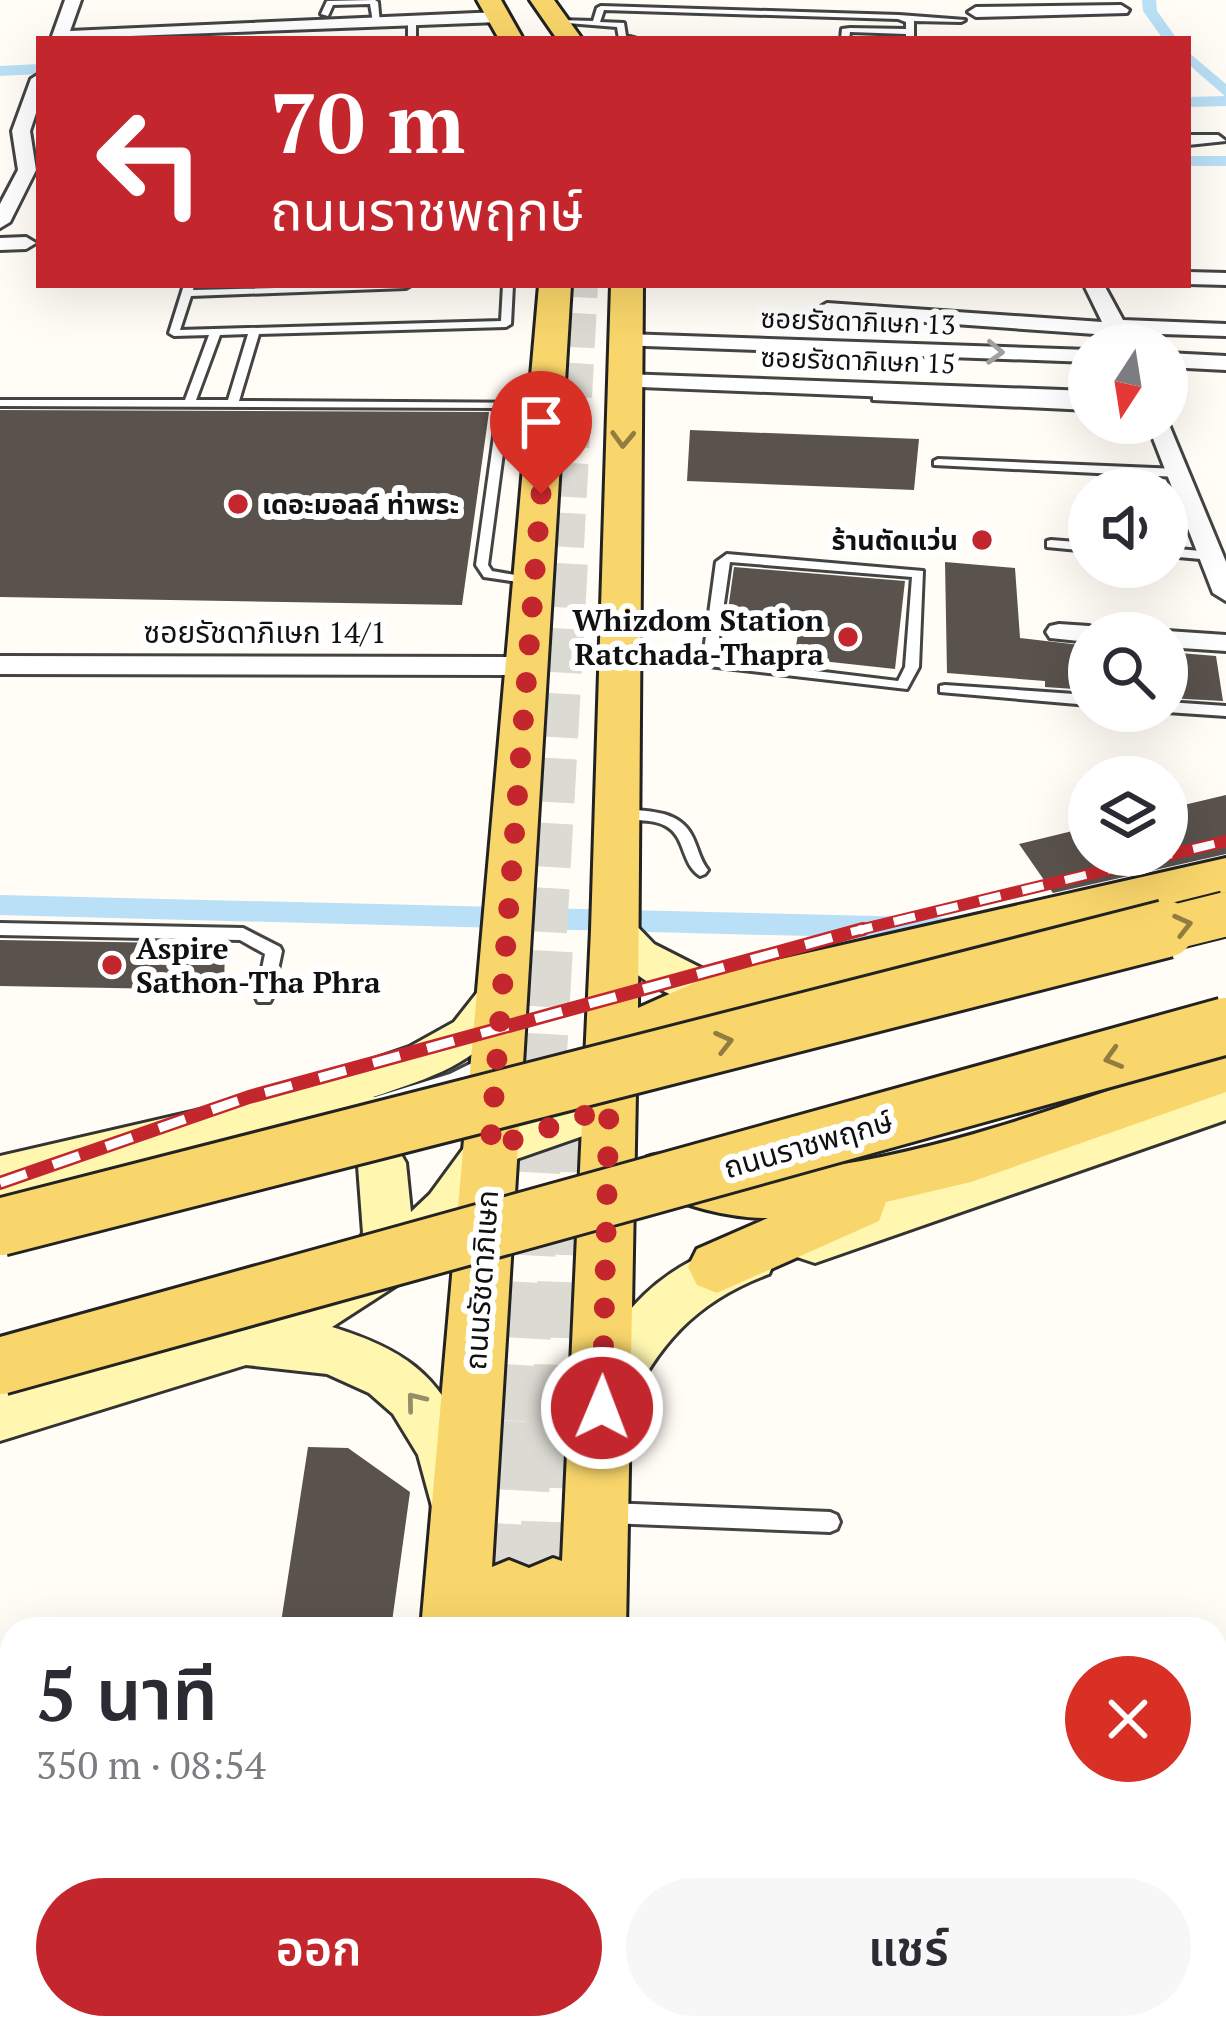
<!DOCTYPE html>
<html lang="th">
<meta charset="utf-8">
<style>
body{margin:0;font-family:"PT Serif","Noto Sans Thai",serif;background:#f7f7f7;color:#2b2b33;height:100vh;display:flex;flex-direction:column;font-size:45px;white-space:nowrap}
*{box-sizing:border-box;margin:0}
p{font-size:39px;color:#7c7c81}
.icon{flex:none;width:66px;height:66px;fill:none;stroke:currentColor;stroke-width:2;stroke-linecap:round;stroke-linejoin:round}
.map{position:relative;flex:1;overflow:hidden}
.panel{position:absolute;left:0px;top:1617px;width:1227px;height:423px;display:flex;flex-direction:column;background:#fff;border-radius:36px 36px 0 0;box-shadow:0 12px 48px #0002}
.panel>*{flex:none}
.guide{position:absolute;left:36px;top:36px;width:1155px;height:252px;border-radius:0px;box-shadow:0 12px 48px #0002;background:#c4262e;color:#fff;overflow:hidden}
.needle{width:78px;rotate:192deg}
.tools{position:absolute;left:1068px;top:324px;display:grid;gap:24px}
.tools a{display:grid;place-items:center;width:120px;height:120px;border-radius:50%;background:#fff;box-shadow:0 12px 48px #0002;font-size:60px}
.pin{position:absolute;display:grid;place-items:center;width:102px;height:102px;color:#fff;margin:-123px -51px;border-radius:50% 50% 50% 0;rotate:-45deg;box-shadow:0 0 12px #0007}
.pin .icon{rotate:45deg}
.me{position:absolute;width:132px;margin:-66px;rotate:1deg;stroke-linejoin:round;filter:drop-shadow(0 0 9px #0008)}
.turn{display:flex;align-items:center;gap:42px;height:252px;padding:0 36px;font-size:54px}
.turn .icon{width:156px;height:156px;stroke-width:2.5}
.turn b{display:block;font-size:84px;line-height:102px}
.round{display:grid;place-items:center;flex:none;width:126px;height:126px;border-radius:63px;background:#f7f7f7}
.overview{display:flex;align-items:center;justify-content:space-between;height:204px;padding:0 36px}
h1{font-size:72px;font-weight:600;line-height:90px}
.cta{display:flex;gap:24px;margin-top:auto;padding:24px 36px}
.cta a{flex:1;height:138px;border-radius:72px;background:#c4262e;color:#fff;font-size:48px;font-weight:600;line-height:138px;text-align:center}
.cta a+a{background:#f7f7f7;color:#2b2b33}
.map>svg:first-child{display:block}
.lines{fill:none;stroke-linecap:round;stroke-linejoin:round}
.canal{fill:#b9e0f7;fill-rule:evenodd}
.building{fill:#5a524d}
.primary-tunnel-far3{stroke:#dbdad3;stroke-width:34;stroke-dasharray:34 16;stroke-linecap:butt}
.primary-tunnel-far2{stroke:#dbdad3;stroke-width:44;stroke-dasharray:44 21;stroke-linecap:butt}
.primary-tunnel-far1{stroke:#dbdad3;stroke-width:56;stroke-dasharray:56 27;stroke-linecap:butt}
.primary-tunnel{stroke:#dbdad3;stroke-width:69;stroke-dasharray:69 34;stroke-linecap:butt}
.lane-casing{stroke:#444;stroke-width:6}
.street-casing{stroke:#444;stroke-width:6}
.secondary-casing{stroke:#333;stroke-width:6}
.primary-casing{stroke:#222;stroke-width:6}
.lane{fill:#fff;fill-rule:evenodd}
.street{fill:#fff;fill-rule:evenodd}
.secondary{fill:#fff6b0;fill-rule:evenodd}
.primary{fill:#f9d66b;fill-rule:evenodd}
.rail-far1-casing{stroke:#c4262e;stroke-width:12}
.rail-casing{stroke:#c4262e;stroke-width:14}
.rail-far1{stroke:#fff;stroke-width:8;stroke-dasharray:22;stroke-linecap:butt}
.rail{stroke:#fff;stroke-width:9;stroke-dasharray:28;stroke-linecap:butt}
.primary-bridge-far1-casing{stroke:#222;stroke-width:48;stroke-linecap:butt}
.primary-bridge-casing{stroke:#222;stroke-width:62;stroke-linecap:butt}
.primary-bridge-far1{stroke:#f9d66b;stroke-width:44}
.primary-bridge{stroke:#f9d66b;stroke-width:56}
.oneway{stroke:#a0a0a0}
.oneway2{stroke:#917d42}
.oneway3{stroke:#948f68}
.route{stroke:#c4262e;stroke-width:21;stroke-dasharray:0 37.8}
.poi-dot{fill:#c4262e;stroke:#fff;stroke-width:4.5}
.labels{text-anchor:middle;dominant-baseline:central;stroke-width:12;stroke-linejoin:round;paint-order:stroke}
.far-street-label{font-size:27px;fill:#111;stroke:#fff}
.far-poi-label{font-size:27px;font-weight:bold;fill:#111;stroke:#fff;text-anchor:start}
.poi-label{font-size:30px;font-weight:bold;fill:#111;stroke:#fff;text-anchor:end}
.street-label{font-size:30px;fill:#111;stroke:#fff}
</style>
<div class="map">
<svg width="1226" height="2038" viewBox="0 0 1226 2038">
<rect width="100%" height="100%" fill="#fffdf5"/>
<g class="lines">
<path class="canal" d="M 1142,0 L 1156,0 L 1157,11 L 1177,39 L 1163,39 L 1143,11 Z
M 1188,52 L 1226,84 L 1226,106 L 1188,107 L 1188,97 L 1225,96 L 1188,64 Z
M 39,64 L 39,74 L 0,76 L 0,66 Z
M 1188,156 L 1226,156 L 1226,166 L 1188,166 Z
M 0,895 L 960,918 L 974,929 L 960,940 L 0,915 Z"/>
</g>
<path class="building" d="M 0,410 L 489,412 L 462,605 L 0,597 Z
M 690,430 L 919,439 L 914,490 L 687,481 Z
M 945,562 L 1015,568 L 1020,638 L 1089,646 L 1089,690 L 1045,687 L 1045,681 L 947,673 Z
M 734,567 L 905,581 L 895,669 L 794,658 L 801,616 L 728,610 Z
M 1167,652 L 1216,656 L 1223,701 L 1167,698 Z
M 1226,795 L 1226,854 L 1053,893 L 1019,844 L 1089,827 L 1089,855 L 1167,855 L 1167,809 Z
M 0,940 L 225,944 L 224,990 L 0,986 Z
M 308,1447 L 348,1448 L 410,1492 L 391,1629 L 280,1629 Z"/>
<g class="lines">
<path class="primary-tunnel-far3" d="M 567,547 L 581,285"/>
<path class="primary-tunnel-far2" d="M 545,932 L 567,544"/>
<path class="primary-tunnel-far1" d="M 518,1421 L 546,929
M 560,1421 L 573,1071"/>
<path class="primary-tunnel" d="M 553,1591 L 560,1418
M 509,1593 L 519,1418"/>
<g class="lane-casing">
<path id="lane" d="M 375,0 L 378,2 L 380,24 L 373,22 L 370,4 L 333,5 L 328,16 L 321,14 L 327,1 Z
M 601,6 L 899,15 L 965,20 L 961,22 L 914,21 L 914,39 L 906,39 L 906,34 L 850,32 L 849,39 L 841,39 L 842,29 L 850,28 L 906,29 L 906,22 L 898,19 L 604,10 L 600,22 L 624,23 L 626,36 L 637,39 L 619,39 L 617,27 L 555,22 L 559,20 L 593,21 L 597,8 Z
M 412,19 L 416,21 L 416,39 L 408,39 L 408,21 Z
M 184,285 L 194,285 L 193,290 L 411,285 L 406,288 L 191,296 L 180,330 L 501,321 L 503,285 L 513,285 L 511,324 L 506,327 L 259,334 L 239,401 L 551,403 L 553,405 L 547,408 L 509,408 L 488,565 L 492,571 L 538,579 L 538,585 L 484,577 L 476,565 L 498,408 L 0,406 L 0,400 L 185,400 L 209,335 L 174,336 L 169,333 ZM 248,334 L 228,400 L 196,400 L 220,335 Z
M 877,395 L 1089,404 L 1089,410 L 873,400 L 873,396 Z
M 938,459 L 1178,469 L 1184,473 L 1178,477 L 934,465 L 934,461 Z
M 1051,540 L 1089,543 L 1089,551 L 1047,547 L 1047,541 Z
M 1167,548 L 1212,552 L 1218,556 L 1212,560 L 1167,556 Z
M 727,554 L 923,571 L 919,667 L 907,689 L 614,655 L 614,649 L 619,648 L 703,658 L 716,562 ZM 730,562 L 912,577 L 905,667 L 898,681 L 716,659 Z
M 945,685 L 1089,695 L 1089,705 L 940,692 L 940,686 Z
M 1167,702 L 1226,706 L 1226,716 L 1167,712 Z
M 619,809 C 644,811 677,809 691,834 C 698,846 699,859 708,870 L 705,874 L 700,876 C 681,864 686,837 666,826 C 651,818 630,821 614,818 L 612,814 L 614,810 Z
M 0,923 L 243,928 L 280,947 L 282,951 L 272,998 L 270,1002 L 258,1002 L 256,998 L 265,954 L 240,940 L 0,935 Z
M 488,1055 L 494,1057 L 496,1062 L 494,1067 L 461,1084 L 378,1110 L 372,1108 L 369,1103 L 372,1098 L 450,1074 Z
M 609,1503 L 830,1512 L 837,1515 L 840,1522 L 837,1529 L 830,1532 L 609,1523 L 602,1520 L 599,1513 L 602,1506 Z"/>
</g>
<g class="street-casing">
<path id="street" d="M 65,0 L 81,0 L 70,31 L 499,12 L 507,17 L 499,22 L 51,39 Z
M 1121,5 L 1129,10 L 1127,13 L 976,17 L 968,12 L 976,7 Z
M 39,74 L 39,104 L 30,131 L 36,170 L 10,222 L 0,228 L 0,204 L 18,170 L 12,131 L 31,79 Z
M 1188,135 L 1218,135 L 1226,141 L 1188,145 Z
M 0,238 L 26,237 L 36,243 L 26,249 L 0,250 Z
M 1188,272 L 1226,273 L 1226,285 L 1188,284 Z
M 1084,285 L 1104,285 L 1123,320 L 1226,324 L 1226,336 L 1129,333 L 1133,345 L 1115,345 L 1109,335 L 827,315 L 817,309 L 827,303 L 1102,322 Z
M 626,334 L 1089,350 L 1089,362 L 618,345 L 618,335 Z
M 1167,353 L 1226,356 L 1226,370 L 1167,367 Z
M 624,374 L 1089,391 L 1089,405 L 616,386 L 613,381 Z
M 1167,420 L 1226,562 L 1226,601 L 1213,593 L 1147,423 Z
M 1059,624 L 1089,626 L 1102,633 L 1089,633 L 1089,642 L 1050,638 L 1046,632 L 1050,626 Z
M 1167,631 L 1226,635 L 1226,651 L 1167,647 L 1167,633 L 1158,633 Z
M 0,656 L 529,657 L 542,666 L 529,675 L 0,674 Z
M 0,1702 L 12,1703 L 12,1749 L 0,1748 Z
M 1215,1789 L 1226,1790 L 1226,1836 L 1215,1835 Z"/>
</g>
<g class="secondary-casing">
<path id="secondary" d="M 615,914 L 630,919 L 654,944 L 715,975 L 745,964 L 761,969 L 767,981 C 732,1047 618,975 594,930 L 600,919 Z
M 503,975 L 519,980 L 525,992 C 489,1060 441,1074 373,1097 L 394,1102 L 401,1116 L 388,1132 L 406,1163 L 411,1212 L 430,1194 L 474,1134 L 609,1088 L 626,1093 L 633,1107 L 626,1121 L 508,1162 L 465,1224 L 414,1274 L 332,1327 C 403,1349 438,1373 468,1442 C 478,1467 484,1489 474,1514 L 454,1522 L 434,1514 L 418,1455 L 393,1414 L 369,1393 L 327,1374 L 246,1365 L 0,1441 L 0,1389 L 139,1352 L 258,1312 L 349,1262 L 363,1233 L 358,1166 L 352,1156 L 318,1136 L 271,1130 L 0,1198 L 0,1156 L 278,1092 L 409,1047 L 454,1022 L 487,980 Z
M 1226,1081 L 1226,1120 L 815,1263 L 797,1257 L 790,1241 L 797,1225 Z
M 751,1236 L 769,1242 L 776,1258 L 769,1274 C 696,1301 656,1345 625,1415 L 606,1422 L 587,1415 L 579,1397 C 619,1307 657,1267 751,1236 Z"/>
</g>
<g class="primary-casing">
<path id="primary" d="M 477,0 L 501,0 L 523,39 L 499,39 Z
M 530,0 L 554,0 L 582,39 L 557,39 Z
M 539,285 L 571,285 L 492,1567 L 509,1560 L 529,1568 L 553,1558 L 562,1561 L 591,930 L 611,285 L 643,285 L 638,1008 L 714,974 L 1226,858 L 1226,892 L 723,1011 L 682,1030 L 656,1051 L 636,1092 L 626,1629 L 421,1629 Z
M 1226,1050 L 1226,1092 L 971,1182 L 886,1202 L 879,1221 L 717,1293 L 697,1285 L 688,1267 L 697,1249 L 768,1218 C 725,1218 687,1205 647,1191 L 638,1174 L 647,1157 C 677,1147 712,1165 745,1169 C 775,1173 807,1170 837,1165 C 970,1144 1098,1093 1226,1050 Z
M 388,2028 L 627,2028 L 627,2038 L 388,2038 Z"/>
</g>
<use href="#lane" class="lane"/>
<use href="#street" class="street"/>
<use href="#secondary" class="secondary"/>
<use href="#primary" class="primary"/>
<g class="rail-far1-casing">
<path id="rail-far1" d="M 851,932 L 1226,841"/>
</g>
<g class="rail-casing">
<path id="rail" d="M 0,1183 L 249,1097 L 863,929"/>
</g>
<use href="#rail-far1" class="rail-far1"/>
<use href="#rail" class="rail"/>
<g class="primary-bridge-far1-casing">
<path id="primary-bridge-far1" d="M 1154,932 L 1226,914"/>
</g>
<g class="primary-bridge-casing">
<path id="primary-bridge" d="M 0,1227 L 1166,929
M 0,1366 L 1226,1026"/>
</g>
<use href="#primary-bridge-far1" class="primary-bridge-far1"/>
<use href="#primary-bridge" class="primary-bridge"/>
</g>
<defs><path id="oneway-chevron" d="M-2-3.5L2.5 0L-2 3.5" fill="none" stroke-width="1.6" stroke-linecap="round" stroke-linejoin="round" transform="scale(3)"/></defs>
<use class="oneway" href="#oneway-chevron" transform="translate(995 352) rotate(2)"/>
<g class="oneway2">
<use href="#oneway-chevron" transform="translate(623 439) rotate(92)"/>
<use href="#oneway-chevron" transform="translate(1183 925) rotate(-14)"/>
<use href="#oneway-chevron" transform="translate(724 1042) rotate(-14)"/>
<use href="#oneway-chevron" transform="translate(1113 1058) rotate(164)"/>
</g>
<use class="oneway3" href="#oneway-chevron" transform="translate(415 1401) rotate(-129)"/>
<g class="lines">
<path class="route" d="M 541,494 L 490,1148 L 609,1107 L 602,1408"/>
</g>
<g class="poi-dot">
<circle cx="238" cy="504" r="12"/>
<circle cx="982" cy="540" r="12"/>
<circle cx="848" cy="637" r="12"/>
<circle cx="112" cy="965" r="12"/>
</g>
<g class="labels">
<g class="far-street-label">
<text transform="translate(858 321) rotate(2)">ซอยรัชดาภิเษก 13</text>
<text transform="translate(858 360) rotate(2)">ซอยรัชดาภิเษก 15</text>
</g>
<g class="far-poi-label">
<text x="262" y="504">เดอะมอลล์ ท่าพระ</text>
<text x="958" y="540" text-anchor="end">ร้านตัดแว่น</text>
</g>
<g class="poi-label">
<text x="824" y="620">Whizdom Station<tspan x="824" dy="34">Ratchada-Thapra</tspan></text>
<text x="136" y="948" text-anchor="start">Aspire<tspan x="136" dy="34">Sathon-Tha Phra</tspan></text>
</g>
<g class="street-label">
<text x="265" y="632">ซอยรัชดาภิเษก 14/1</text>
<text transform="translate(808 1144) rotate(-16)">ถนนราชพฤกษ์</text>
<text transform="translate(481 1280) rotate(-86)">ถนนรัชดาภิเษก</text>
</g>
</g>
</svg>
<div class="tools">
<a><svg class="needle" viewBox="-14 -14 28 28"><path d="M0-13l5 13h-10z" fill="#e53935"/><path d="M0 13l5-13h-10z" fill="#7c7c81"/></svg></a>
<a><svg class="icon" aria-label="sound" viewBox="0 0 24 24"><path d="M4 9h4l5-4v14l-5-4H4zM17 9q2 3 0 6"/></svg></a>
<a><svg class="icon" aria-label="search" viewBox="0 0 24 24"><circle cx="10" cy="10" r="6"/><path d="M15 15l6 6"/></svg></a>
<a><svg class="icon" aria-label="layers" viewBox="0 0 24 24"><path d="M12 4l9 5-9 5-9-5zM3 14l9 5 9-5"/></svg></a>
</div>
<div class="pin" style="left:541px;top:494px;background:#d93025"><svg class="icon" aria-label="arrive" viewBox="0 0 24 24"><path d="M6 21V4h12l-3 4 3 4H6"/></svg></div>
<svg class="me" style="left:602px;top:1408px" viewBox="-20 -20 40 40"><circle r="17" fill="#c4262e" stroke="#fff" stroke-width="3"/><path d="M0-11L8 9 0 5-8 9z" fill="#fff"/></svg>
<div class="guide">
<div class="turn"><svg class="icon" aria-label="left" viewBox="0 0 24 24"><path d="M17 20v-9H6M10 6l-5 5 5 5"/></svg><div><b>70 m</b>ถนนราชพฤกษ์</div></div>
</div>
<section class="panel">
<div class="overview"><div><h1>5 นาที</h1><p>350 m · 08:54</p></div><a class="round" style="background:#d93025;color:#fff"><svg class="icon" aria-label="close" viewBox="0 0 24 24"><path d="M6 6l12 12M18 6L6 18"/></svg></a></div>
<div class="cta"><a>ออก</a><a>แชร์</a></div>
</section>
</div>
